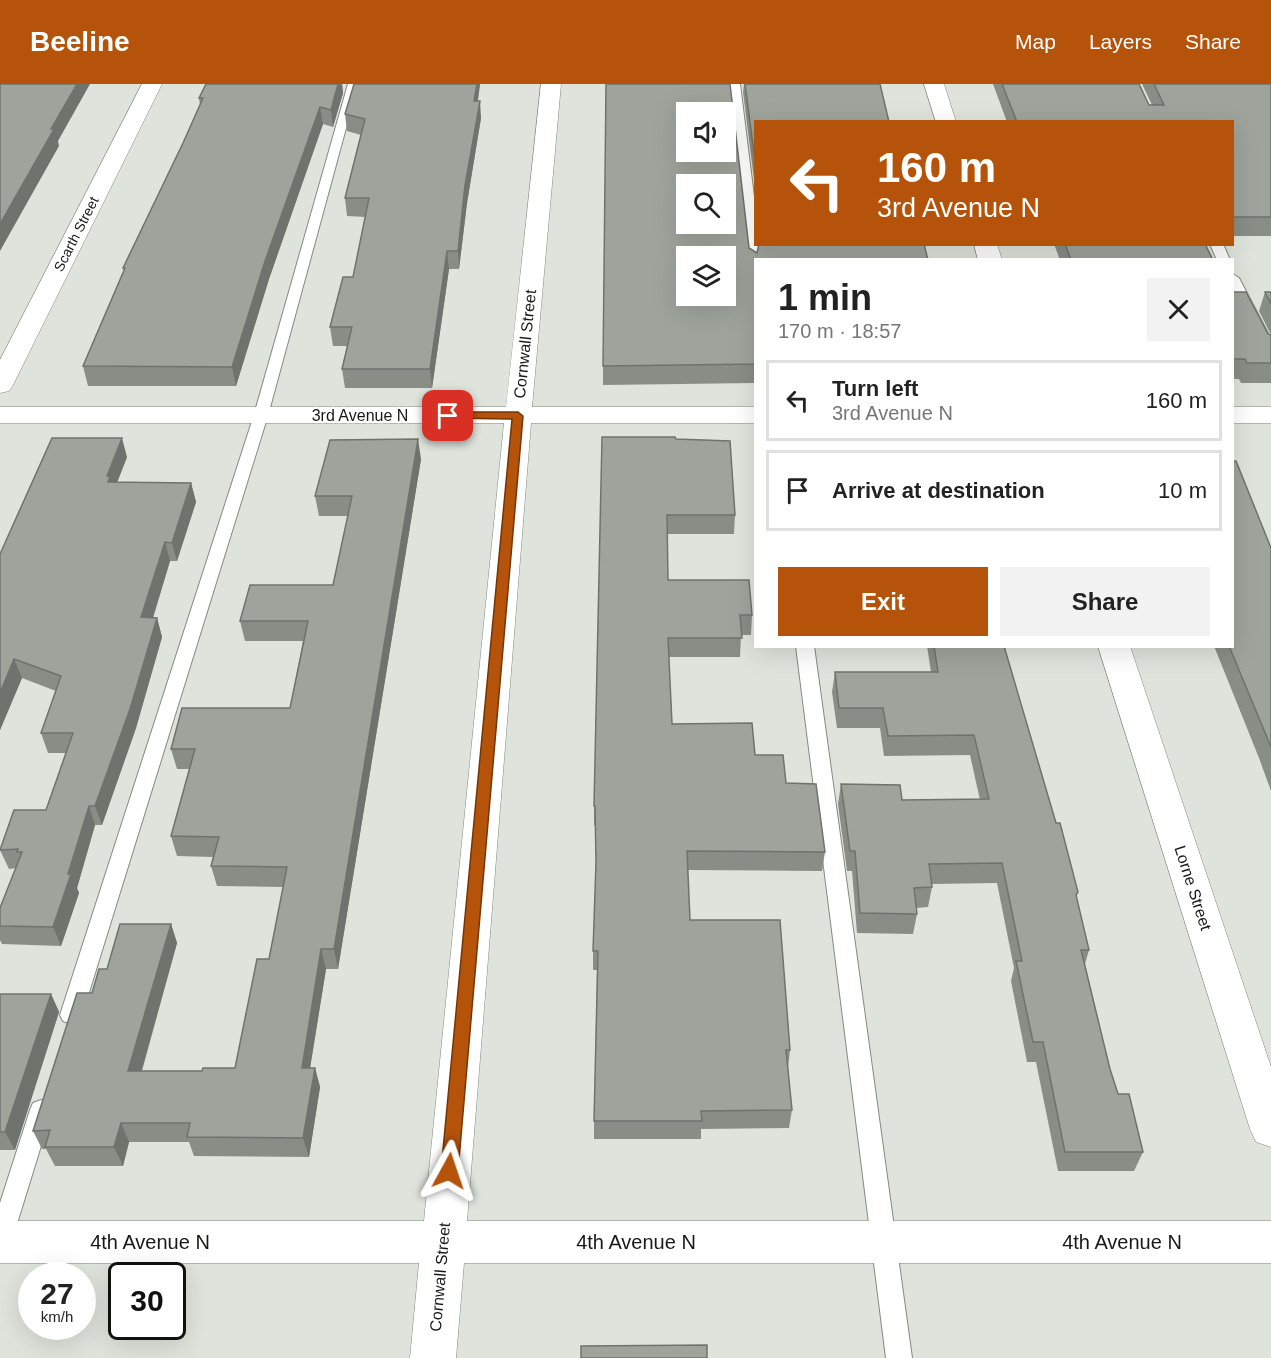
<!DOCTYPE html>
<meta charset="utf-8">
<style>
body{margin:0;font-family:Arial,sans-serif;background:#f2f2f2;color:#222;height:100vh;display:flex;flex-direction:column;font-size:22px;white-space:nowrap}
*{box-sizing:border-box;margin:0}
p{font-size:20px;color:#767676}
.icon{flex:none;width:33px;height:33px;fill:none;stroke:currentColor;stroke-width:2;stroke-linecap:round;stroke-linejoin:round}
.map{position:relative;flex:1;overflow:hidden}
.side{position:absolute;left:754px;top:174px;width:480px;height:390px;display:flex;flex-direction:column;background:#fff;border-radius:0px;box-shadow:0 6px 24px #0002}
.side>*{flex:none}
.guide{position:absolute;left:754px;top:36px;width:480px;height:126px;border-radius:0px;box-shadow:0 6px 24px #0002;background:#b45309;color:#fff;overflow:hidden}
.controls{position:absolute;left:676px;top:18px;display:grid;gap:12px}
.controls a{display:grid;place-items:center;width:60px;height:60px;border-radius:0px;background:#fff;box-shadow:0 6px 24px #0002;font-size:30px}
.speed{position:absolute;left:18px;top:1178px;display:flex;gap:12px;font-size:30px;font-weight:700;text-align:center}
.speed>*{display:grid;place-content:center;width:78px;height:78px;border-radius:50%;background:#fff;box-shadow:0 6px 24px #0002;line-height:1}
.speed small{font-size:15px;font-weight:400}
.speed .limit{border:3px solid #111;border-radius:9px;background:#fff;color:#111}
.pin{position:absolute;display:grid;place-items:center;width:51px;height:51px;color:#fff;margin:-26px;border-radius:12px;box-shadow:0 3px 9px #0006}
.me{position:absolute;width:66px;margin:-33px;rotate:5deg;stroke-linejoin:round;filter:drop-shadow(0 0 4px #0008)}
.turn{display:flex;align-items:center;gap:21px;height:126px;padding:0 24px;font-size:27px}
.turn .icon{width:78px;height:78px;stroke-width:2.5}
.turn b{display:block;font-size:42px;line-height:51px}
.round{display:grid;place-items:center;flex:none;width:63px;height:63px;border-radius:0px;background:#f2f2f2}
.overview{display:flex;align-items:center;justify-content:space-between;height:102px;padding:0 24px}
h1{font-size:36px;font-weight:800;line-height:45px}
.primary-button{display:flex;gap:12px;margin-top:auto;padding:12px 24px}
.primary-button a{flex:1;height:69px;border-radius:0px;background:#b45309;color:#fff;font-size:24px;font-weight:800;line-height:69px;text-align:center}
.primary-button a+a{background:#f2f2f2;color:#222}
ul{padding:0;list-style:none}
li{display:flex;align-items:center;gap:18px;height:81px;margin:0 12px 9px;padding:0 12px;border:3px solid #e0e0e0;border-radius:0px}
li div{flex:1}
li b{display:block;font-size:22px}
li em{font-style:normal}
header{display:flex;align-items:center;gap:36px;box-sizing:border-box;height:84px;padding:0 30px;background:#b45309;color:#fff}
header strong{font-size:28px}
nav{display:flex;gap:33px;margin-inline-start:auto;font-size:21px}
.map>svg:first-child{display:block}
.lines{fill:none;stroke-linecap:round;stroke-linejoin:round}
.lane-casing{stroke:#848a82;stroke-width:2}
.street-casing{stroke:#848a82;stroke-width:1}
.lane{fill:#fff;fill-rule:evenodd}
.street{fill:#fff;fill-rule:evenodd}
.wall{fill:#888d86}
.shaded-wall{fill:#6f736d}
.building{fill:#9ea49c;stroke:#6f736d;stroke-width:1.5;fill-rule:evenodd}
.route{fill:#b45309;stroke:#753606;stroke-width:1.5}
.labels{text-anchor:middle;dominant-baseline:central;stroke-width:4.5;stroke-linejoin:round;paint-order:stroke}
.far-street-label{font-size:14px;fill:#171916;stroke:#fff}
.street-label{font-size:16px;fill:#171916;stroke:#fff}
.near-street-label{font-size:20px;fill:#171916;stroke:#fff}
</style>
<header>
<strong>Beeline</strong>
<nav><a>Map</a><a>Layers</a><a>Share</a></nav>
</header>
<div class="map">
<svg width="1271" height="1274" viewBox="0 0 1271 1274">
<rect width="100%" height="100%" fill="#dee4db"/>
<g class="lines">
<g class="lane-casing">
<path id="lane" d="M 348,0 L 358,0 L 268,331 L 82,931 L 79,937 L 71,940 L 63,937 L 60,931 L 254,331 Z
M 730,0 L 740,0 L 756,129 L 756,160 L 760,160 L 762,176 L 756,176 L 756,186 L 750,182 Z
M 1210,160 L 1223,160 L 1230,176 L 1217,176 Z
M 1233,190 L 1239,194 L 1271,255 L 1271,272 L 1264,268 L 1233,207 Z
M 796,562 L 814,562 L 912,1274 L 886,1274 Z
M 41,1016 L 49,1019 L 52,1026 L 12,1156 L 8,1164 L 0,1167 L 0,1119 L 30,1026 L 33,1019 Z"/>
</g>
<g class="street-casing">
<path id="street" d="M 142,0 L 162,0 L 13,301 L 9,307 L 0,309 L 0,276 Z
M 541,0 L 561,0 L 532,323 L 756,323 L 756,339 L 531,339 L 467,1137 L 1271,1137 L 1271,1179 L 464,1179 L 456,1274 L 410,1274 L 419,1179 L 0,1179 L 0,1137 L 424,1137 L 504,339 L 0,339 L 0,323 L 506,323 Z
M 924,0 L 944,0 L 956,38 L 936,38 Z
M 974,160 L 997,160 L 1002,176 L 978,176 Z
M 1233,323 L 1271,323 L 1271,339 L 1233,339 Z
M 1098,562 L 1130,562 L 1271,983 L 1271,1063 L 1256,1058 L 1250,1045 Z"/>
</g>
<use href="#lane" class="lane"/>
<use href="#street" class="street"/>
</g>
<path class="wall" d="M 206,0 L 342,0 L 343,9 L 333,43 L 323,40 L 269,195 L 236,302 L 88,302 L 83,282 L 124,187 L 123,184 L 183,59 L 200,21 L 199,14 Z
M 480,0 L 478,17 L 481,34 L 467,119 L 459,185 L 449,185 L 432,304 L 345,304 L 342,285 L 347,262 L 333,262 L 330,243 L 353,193 L 366,133 L 347,132 L 345,114 L 361,51 L 347,47 L 345,30 Z
M 744,0 L 880,0 L 756,38 L 756,111 L 743,8 Z
M 993,0 L 1139,0 L 1149,21 L 1152,21 L 1142,0 L 1271,0 L 1271,152 L 1233,152 L 1233,38 L 1007,38 Z
M 1054,160 L 1205,160 L 1213,176 L 1060,176 Z
M 749,164 L 757,169 L 756,176 L 756,299 L 603,301 L 603,282 Z
M 1233,208 L 1268,250 L 1271,251 L 1271,299 L 1241,299 L 1239,295 L 1233,295 Z
M 1265,208 L 1271,208 L 1271,251 L 1259,227 Z
M 676,355 L 735,431 L 734,450 L 667,450 L 668,496 L 752,531 L 751,551 L 741,551 L 740,573 L 669,573 L 672,640 L 755,671 L 786,699 L 825,768 L 822,787 L 688,786 L 690,836 L 790,966 L 788,984 L 792,1026 L 789,1044 L 701,1045 L 701,1055 L 594,1055 L 594,1037 L 597,886 L 593,886 L 593,867 L 596,778 L 596,741 L 594,741 L 594,722 Z
M 127,373 L 117,399 L 191,399 L 196,418 L 177,477 L 170,477 L 153,534 L 157,534 L 162,553 L 136,644 L 102,741 L 95,741 L 77,804 L 79,809 L 61,862 L 2,860 L 0,856 L 0,824 L 16,784 L 9,785 L 0,766 L 46,726 L 66,669 L 48,669 L 41,649 L 56,607 L 22,594 L 0,646 L 0,470 Z
M 421,375 L 338,885 L 326,885 L 310,984 L 315,984 L 320,1003 L 309,1073 L 194,1072 L 189,1058 L 129,1058 L 123,1082 L 55,1082 L 46,1065 L 42,1065 L 33,1047 L 92,909 L 107,885 L 171,840 L 177,859 L 142,987 L 202,987 L 235,984 L 269,875 L 283,803 L 217,802 L 211,782 L 213,773 L 177,772 L 171,752 L 189,685 L 177,685 L 171,665 L 290,624 L 303,557 L 245,557 L 240,537 L 333,501 L 348,432 L 319,432 L 315,412 Z
M 1271,464 L 1271,707 L 1259,674 L 1214,562 L 1233,562 Z
M 927,562 L 1006,562 L 1005,566 L 1056,739 L 1078,808 L 1076,813 L 1089,866 L 1085,880 L 1110,985 L 1118,1010 L 1143,1068 L 1134,1087 L 1058,1087 L 1036,978 L 1027,978 L 1011,897 L 1014,884 L 997,799 L 932,800 L 932,803 L 928,823 L 916,824 L 917,830 L 913,850 L 857,849 L 852,787 L 847,787 L 838,720 L 841,700 L 902,716 L 980,716 L 970,671 L 884,672 L 880,644 L 837,644 L 832,608 L 835,588 L 931,588 Z
M 0,910 L 51,910 L 59,928 L 15,1066 L 0,1066 Z"/>
<path class="shaded-wall" d="M 77,0 L 90,0 L 58,57 L 59,62 L 0,167 L 0,140 L 51,45 Z
M 338,0 L 342,0 L 343,9 L 333,43 L 331,26 Z
M 477,0 L 480,0 L 475,34 L 474,17 Z
M 480,17 L 481,34 L 467,119 L 459,185 L 458,167 L 465,101 Z
M 320,23 L 323,40 L 269,195 L 236,302 L 232,283 L 265,177 Z
M 447,167 L 449,185 L 432,304 L 430,285 Z
M 122,354 L 127,373 L 114,406 L 113,417 L 107,392 Z
M 418,355 L 421,375 L 338,885 L 334,865 Z
M 191,399 L 196,418 L 177,477 L 172,459 Z
M 165,458 L 170,477 L 147,553 L 141,533 Z
M 157,534 L 162,553 L 136,644 L 102,741 L 95,722 Z
M 14,575 L 22,594 L 0,646 L 0,609 Z
M 89,722 L 95,741 L 77,804 L 79,809 L 61,862 L 53,843 Z
M 171,840 L 177,859 L 136,1006 L 128,987 Z
M 321,865 L 326,885 L 307,1003 L 302,984 Z
M 51,910 L 59,928 L 15,1066 L 5,1048 Z
M 315,984 L 320,1003 L 309,1073 L 303,1054 Z
M 121,1039 L 129,1058 L 123,1082 L 114,1063 Z"/>
<path class="building" d="M 0,0 L 77,0 L 51,45 L 54,45 L 0,140 Z
M 206,0 L 338,0 L 331,26 L 320,23 L 265,177 L 232,283 L 83,282 L 125,184 L 123,184 L 183,59 L 203,14 L 199,14 Z
M 354,0 L 477,0 L 474,17 L 480,17 L 465,101 L 458,167 L 447,167 L 430,285 L 342,285 L 352,243 L 330,243 L 343,193 L 353,193 L 369,114 L 345,114 L 365,35 L 345,30 Z
M 606,0 L 730,0 L 749,164 L 757,169 L 759,160 L 924,160 L 928,176 L 756,176 L 756,280 L 603,282 ZM 687,28 L 726,28 L 726,68 L 687,68 ZM 687,100 L 726,100 L 726,140 L 687,140 ZM 687,172 L 726,172 L 726,212 L 687,212 Z
M 745,0 L 880,0 L 889,38 L 756,38 L 756,84 Z
M 1002,0 L 1139,0 L 1149,21 L 1164,21 L 1154,0 L 1271,0 L 1271,133 L 1233,133 L 1233,38 L 1017,38 Z
M 1065,160 L 1205,160 L 1213,176 L 1071,176 Z
M 1233,208 L 1246,208 L 1268,250 L 1271,251 L 1271,279 L 1247,279 L 1245,275 L 1233,275 Z
M 1265,208 L 1271,208 L 1271,220 Z
M 602,353 L 675,353 L 676,355 L 730,357 L 735,431 L 667,431 L 668,496 L 749,496 L 752,531 L 740,531 L 742,554 L 668,554 L 672,640 L 752,639 L 755,671 L 783,671 L 786,699 L 816,700 L 825,768 L 687,767 L 690,836 L 780,836 L 790,966 L 786,966 L 792,1026 L 701,1027 L 702,1037 L 594,1037 L 598,867 L 593,867 L 596,778 L 595,722 L 594,722 Z
M 52,354 L 122,354 L 107,392 L 110,392 L 108,398 L 191,399 L 172,459 L 165,458 L 141,533 L 157,534 L 130,625 L 95,722 L 89,722 L 68,790 L 71,790 L 53,843 L 0,842 L 0,824 L 22,768 L 17,768 L 18,765 L 0,766 L 14,726 L 46,726 L 73,649 L 41,649 L 61,592 L 14,575 L 0,609 L 0,470 Z
M 418,355 L 334,865 L 321,865 L 302,984 L 315,984 L 303,1054 L 187,1053 L 190,1039 L 121,1039 L 114,1063 L 45,1063 L 50,1046 L 33,1047 L 77,909 L 92,909 L 99,885 L 107,885 L 120,840 L 171,840 L 128,987 L 202,987 L 203,984 L 235,984 L 257,875 L 269,875 L 287,783 L 211,782 L 219,753 L 171,752 L 195,665 L 171,665 L 182,624 L 290,624 L 308,537 L 240,537 L 250,501 L 333,501 L 352,412 L 315,412 L 330,356 Z
M 1233,377 L 1236,377 L 1271,464 L 1271,663 L 1229,562 L 1233,562 Z
M 934,562 L 1004,562 L 1056,739 L 1060,739 L 1078,808 L 1076,811 L 1089,866 L 1081,866 L 1110,985 L 1118,1010 L 1129,1010 L 1143,1068 L 1065,1068 L 1043,958 L 1033,958 L 1016,877 L 1022,877 L 1002,779 L 929,780 L 932,803 L 914,804 L 917,830 L 860,829 L 855,767 L 850,767 L 841,700 L 900,701 L 902,716 L 989,715 L 974,651 L 888,652 L 883,624 L 839,624 L 835,588 L 938,588 Z
M 0,910 L 51,910 L 5,1048 L 0,1048 Z
M 707,1261 L 707,1274 L 581,1274 L 581,1262 Z"/>
<path class="route" d="M 448,328 L 518,328 L 523,332 L 458,1087 L 456,1093 L 449,1095 L 443,1093 L 441,1087 L 512,335 L 444,334 L 442,332 Z"/>
<g class="labels">
<g class="far-street-label">
<text transform="translate(76 150) rotate(-63)">Scarth Street</text>
</g>
<g class="street-label">
<text transform="translate(525 260) rotate(-84)">Cornwall Street</text>
<text x="360" y="331">3rd Avenue N</text>
<text transform="translate(1193 804) rotate(72)">Lorne Street</text>
<text transform="translate(440 1193) rotate(-85)">Cornwall Street</text>
</g>
<g class="near-street-label">
<text x="150" y="1158">4th Avenue N</text>
<text x="636" y="1158">4th Avenue N</text>
<text x="1122" y="1158">4th Avenue N</text>
</g>
</g>
</svg>
<div class="controls">
<a><svg class="icon" aria-label="sound" viewBox="0 0 24 24"><path d="M4 9h4l5-4v14l-5-4H4zM17 9q2 3 0 6"/></svg></a>
<a><svg class="icon" aria-label="search" viewBox="0 0 24 24"><circle cx="10" cy="10" r="6"/><path d="M15 15l6 6"/></svg></a>
<a><svg class="icon" aria-label="layers" viewBox="0 0 24 24"><path d="M12 4l9 5-9 5-9-5zM3 14l9 5 9-5"/></svg></a>
</div>
<div class="speed"><div>27<small>km/h</small></div><div class="limit">30</div></div>
<div class="pin" style="left:448px;top:332px;background:#d93025"><svg class="icon" aria-label="arrive" viewBox="0 0 24 24"><path d="M6 21V4h12l-3 4 3 4H6"/></svg></div>
<svg class="me" style="left:449px;top:1087px" viewBox="-20 -20 40 40"><path d="M0-17L14 15 0 8-14 15z" fill="#b45309" stroke="#fff" stroke-width="4"/></svg>
<div class="guide">
<div class="turn"><svg class="icon" aria-label="left" viewBox="0 0 24 24"><path d="M17 20v-9H6M10 6l-5 5 5 5"/></svg><div><b>160 m</b>3rd Avenue N</div></div>
</div>
<section class="side">
<div class="overview"><div><h1>1 min</h1><p>170 m · 18:57</p></div><a class="round"><svg class="icon" aria-label="close" viewBox="0 0 24 24"><path d="M6 6l12 12M18 6L6 18"/></svg></a></div>
<ul>
<li><svg class="icon" aria-label="left" viewBox="0 0 24 24"><path d="M17 20v-9H6M10 6l-5 5 5 5"/></svg><div><b>Turn left</b><p>3rd Avenue N</p></div><em>160 m</em></li>
<li><svg class="icon" aria-label="arrive" viewBox="0 0 24 24"><path d="M6 21V4h12l-3 4 3 4H6"/></svg><div><b>Arrive at destination</b></div><em>10 m</em></li>
</ul>
<div class="primary-button"><a>Exit</a><a>Share</a></div>
</section>
</div>
